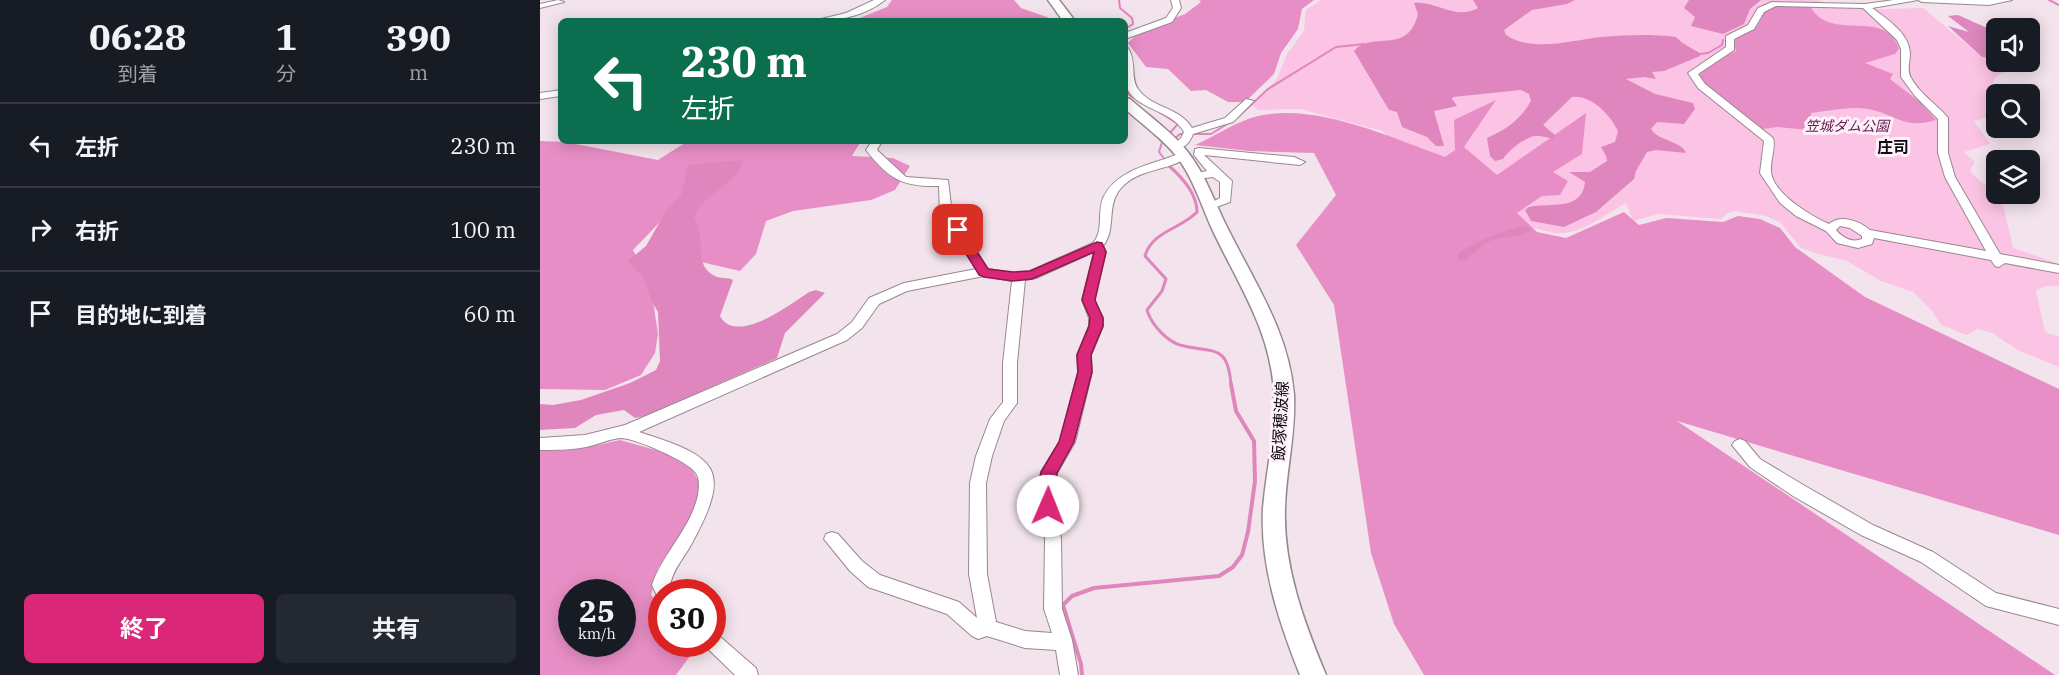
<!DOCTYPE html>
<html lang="ja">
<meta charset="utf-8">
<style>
body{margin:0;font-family:"IBM Plex Serif","Noto Sans JP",serif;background:#242831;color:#f1f3f6;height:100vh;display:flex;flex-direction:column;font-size:22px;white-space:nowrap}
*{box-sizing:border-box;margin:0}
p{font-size:20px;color:#9ea1a6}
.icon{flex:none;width:33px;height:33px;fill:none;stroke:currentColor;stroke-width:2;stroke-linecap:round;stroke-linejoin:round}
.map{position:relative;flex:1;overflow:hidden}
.sheet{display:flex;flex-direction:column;background:#171b24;width:540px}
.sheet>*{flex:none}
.banner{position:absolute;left:18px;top:18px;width:570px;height:126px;border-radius:9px;box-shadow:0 3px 15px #0003;background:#0b6e4f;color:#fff;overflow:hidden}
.buttons{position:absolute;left:1446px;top:18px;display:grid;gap:12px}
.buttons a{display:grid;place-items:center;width:54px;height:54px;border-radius:9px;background:#171b24;box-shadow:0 3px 15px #0003;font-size:30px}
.speed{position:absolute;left:18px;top:579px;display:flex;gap:12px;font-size:30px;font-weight:700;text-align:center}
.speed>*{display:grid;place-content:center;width:78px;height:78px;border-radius:50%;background:#171b24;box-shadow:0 3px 15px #0003;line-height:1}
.speed small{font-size:15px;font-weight:400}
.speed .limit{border:9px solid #d22;background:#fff;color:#111}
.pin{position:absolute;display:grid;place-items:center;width:51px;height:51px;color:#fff;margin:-26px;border-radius:12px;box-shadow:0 3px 9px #0006}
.me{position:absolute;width:66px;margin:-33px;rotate:1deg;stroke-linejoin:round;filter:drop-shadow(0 0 4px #0008)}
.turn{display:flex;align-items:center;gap:21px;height:126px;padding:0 24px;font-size:27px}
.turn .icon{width:78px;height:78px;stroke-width:2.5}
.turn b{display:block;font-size:42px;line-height:51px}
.eta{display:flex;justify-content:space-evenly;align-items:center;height:102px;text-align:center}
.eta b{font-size:36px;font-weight:700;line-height:42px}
.button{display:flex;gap:12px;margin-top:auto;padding:12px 24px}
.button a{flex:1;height:69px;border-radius:9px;background:#db2777;color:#fff;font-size:24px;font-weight:700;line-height:69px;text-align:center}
.button a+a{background:#242831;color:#f1f3f6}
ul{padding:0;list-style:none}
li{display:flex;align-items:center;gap:18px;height:84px;padding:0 24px;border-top:2px solid #363941}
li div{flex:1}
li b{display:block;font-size:22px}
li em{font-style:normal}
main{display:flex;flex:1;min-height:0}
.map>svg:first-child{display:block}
.green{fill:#fbc4e4}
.forest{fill:#e88ec6;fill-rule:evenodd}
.water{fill:#e086be}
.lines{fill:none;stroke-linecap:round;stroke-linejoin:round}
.stream-far2{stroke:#e086be;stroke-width:2}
.stream-far1{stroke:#e086be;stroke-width:3}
.stream{stroke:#e086be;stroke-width:4}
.minor-casing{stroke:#978890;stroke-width:2}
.major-casing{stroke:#978890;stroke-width:3}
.minor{fill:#fff;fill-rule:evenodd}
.major{fill:#fff;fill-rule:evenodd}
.route{fill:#db2777;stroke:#8e194d;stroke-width:1.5}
.labels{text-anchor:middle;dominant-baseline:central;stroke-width:6;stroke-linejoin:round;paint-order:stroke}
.far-park-label{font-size:14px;font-style:italic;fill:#66174e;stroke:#fff1f9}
.far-quarter-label{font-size:16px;font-weight:bold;fill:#100b0e;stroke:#fff1f9}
.street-label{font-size:16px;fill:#100b0e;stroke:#fff1f9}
</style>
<main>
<section class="sheet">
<div class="eta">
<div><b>06:28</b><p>到着</p></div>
<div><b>1</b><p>分</p></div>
<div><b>390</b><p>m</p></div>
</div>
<ul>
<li><svg class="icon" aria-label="left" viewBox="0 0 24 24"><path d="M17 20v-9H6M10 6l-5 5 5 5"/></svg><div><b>左折</b></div><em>230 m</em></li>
<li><svg class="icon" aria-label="right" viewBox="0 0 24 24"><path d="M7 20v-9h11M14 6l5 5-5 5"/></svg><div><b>右折</b></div><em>100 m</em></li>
<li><svg class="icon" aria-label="arrive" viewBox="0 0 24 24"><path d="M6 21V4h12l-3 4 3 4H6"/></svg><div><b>目的地に到着</b></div><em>60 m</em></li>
</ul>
<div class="button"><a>終了</a><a>共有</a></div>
</section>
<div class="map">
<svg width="1519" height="675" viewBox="0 0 1519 675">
<rect width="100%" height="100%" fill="#f3e3ec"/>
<path class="green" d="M 781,0 L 1277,0 C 1310,14 1348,8 1383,8 L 1442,57 L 1454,59 L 1458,65 L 1468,70 C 1452,78 1453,79 1452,97 L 1456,102 L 1456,115 L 1434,121 L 1450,144 L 1424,152 L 1435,162 L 1431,168 L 1431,172 L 1441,182 L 1456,189 L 1456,194 L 1466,194 L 1471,197 L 1463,204 L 1473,248 L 1519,264 L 1519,286 L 1505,286 L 1496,291 L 1505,332 L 1519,337 L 1519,367 L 1478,350 L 1452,333 L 1438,329 L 1427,335 L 1401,325 L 1392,311 L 1373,292 L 1341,281 L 1307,261 L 1275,253 L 1260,247 L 1241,223 L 1226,216 L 1195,211 L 1188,213 L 1181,219 L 1118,214 L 1093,221 L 1086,203 C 1064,215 1040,236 1014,233 L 946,216 L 842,131 L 760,109 L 719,110 L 712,106 L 737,79 L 747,54 L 764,31 L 766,10 Z"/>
<path class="forest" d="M 352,0 L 474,0 L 481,8 L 518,21 L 312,21 L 347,7 Z
M 659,0 L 774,0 L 762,9 L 758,29 L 741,53 L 734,74 L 705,102 L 688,102 L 666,90 L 651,91 L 628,69 L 606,67 L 588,43 L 599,32 L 645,14 L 661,2 Z
M 1239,5 L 1270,6 C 1290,44 1346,6 1359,49 L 1355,54 L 1325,63 L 1353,74 L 1350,79 L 1380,102 L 1396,120 C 1364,130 1356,114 1328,109 C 1310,106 1289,111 1271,113 L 1271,117 L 1288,129 L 1287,132 L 1237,127 L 1223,129 C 1209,119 1162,90 1159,75 L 1171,63 L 1196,51 L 1194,42 C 1200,33 1208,35 1215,29 C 1226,17 1216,11 1239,5 Z
M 956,100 L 924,147 L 957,175 L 1046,113 L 1042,154 L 1013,172 L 1028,181 L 1020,195 L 1002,196 L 977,213 L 997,232 L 1026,238 L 1084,212 L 1099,225 L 1126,218 L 1183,222 L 1198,216 L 1220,219 L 1240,228 L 1255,247 L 1325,297 L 1519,389 L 1519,535 L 1137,421 L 1515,675 L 884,675 L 854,624 L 831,553 L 794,305 L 756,245 L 796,195 L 774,153 L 709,151 L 655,145 C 675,136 697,121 718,116 C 777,103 849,137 905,157 L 915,150 L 914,120 Z
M 0,141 L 25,142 L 118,160 L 148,141 L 321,141 L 312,156 L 353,158 L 370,166 L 355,190 L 331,200 L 253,211 L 226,221 L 216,254 L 200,271 L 157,261 L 141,200 L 93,250 L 110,281 L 118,334 L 115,353 L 101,375 L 65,390 L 0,389 Z
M 80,440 L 130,454 L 152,469 L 161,486 L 157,510 L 135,546 L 118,568 L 111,595 L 121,606 L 122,644 L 159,644 L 136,675 L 0,675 L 0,450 L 44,448 ZM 32,592 L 82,592 L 82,644 L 32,644 Z"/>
<path class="water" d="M 933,0 L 1035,0 L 1027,4 L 992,10 L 964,30 L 966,35 C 992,53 1032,40 1061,37 C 1086,35 1111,34 1136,37 C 1141,43 1153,49 1160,53 L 1160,56 L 1124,71 L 1112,72 L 1116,79 L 1104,77 L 1086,79 L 1115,94 L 1153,103 L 1155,109 L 1144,124 L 1117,122 L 1111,129 C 1118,141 1142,141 1146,153 L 1116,150 L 1107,152 L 1096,171 L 1094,179 L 1056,212 L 1024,227 L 991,221 L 985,210 L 989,207 C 1010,202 1042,212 1045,182 L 1029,172 L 1050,172 L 1067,161 L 1066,156 L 1061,147 L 1075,142 L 1078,131 C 1070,115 1052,95 1032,97 L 1003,125 L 1015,135 L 1013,139 C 1007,138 1000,135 994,136 C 983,139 969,150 963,159 L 955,161 L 950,156 L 947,138 C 967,129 980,120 991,101 L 989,94 L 981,90 L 913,97 L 912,99 L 917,106 L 894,111 L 904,146 L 896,146 L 887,137 L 862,127 L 857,112 L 849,110 L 814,51 C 832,30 868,56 878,14 L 874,3 C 895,0 916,21 938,8 Z
M 1149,0 L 1221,0 L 1210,9 L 1204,24 L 1183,34 L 1151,26 L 1155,17 L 1144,8 Z
M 1418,15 L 1456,32 L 1456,59 L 1442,57 L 1408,26 L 1429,32 L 1408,16 Z
M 203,160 C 203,181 159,195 154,219 C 168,235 151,265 175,276 C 181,279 187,277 193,280 L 180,316 C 196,346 251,304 269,292 L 276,290 L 285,293 L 245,333 L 237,358 L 106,416 L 95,418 L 84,410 L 56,415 L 35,428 L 0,430 L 0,404 L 13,405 L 41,400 L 90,383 L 116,370 L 120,361 L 118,312 L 112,302 L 103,277 L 88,261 L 106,246 L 126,211 L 141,195 L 148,165 Z
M 985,225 L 992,230 C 979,238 963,235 950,241 C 942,245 931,255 925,262 L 917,259 L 919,253 C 939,239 962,232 985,225 Z"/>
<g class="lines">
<path class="stream-far2" d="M 579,0 L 580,8 L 592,18 L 593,24 L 585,29
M 1509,0 L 1519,5
M 1160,54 L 1168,53 L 1182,45 L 1183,40
M 585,84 L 589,95 L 598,100
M 616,110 L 638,124 L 628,135
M 698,117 L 728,89 L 796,47 L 824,44
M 652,134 L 671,134 L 692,121
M 623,139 L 619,152 L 630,166
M 633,140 L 640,134 L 645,134"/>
<path class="stream-far1" d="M 628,165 C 642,177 657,193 657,212 C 641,229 612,231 605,256 L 626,279 L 622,291 L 607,310 L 608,313 C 613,326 627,341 640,345 C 672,354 688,342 691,385"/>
<path class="stream" d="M 542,675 L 541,664 L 523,605 L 532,596 L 554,588 L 679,576 L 693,567 L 702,555 L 708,532 L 715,481 L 714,441 L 696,411 L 691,384"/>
<g class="minor-casing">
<path id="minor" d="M 18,0 L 24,2 L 0,8 L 0,4 Z
M 334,0 L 345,0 C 325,16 298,21 273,21 L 306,13 Z
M 631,0 L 639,0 L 641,8 L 632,22 L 585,39 L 585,33 L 626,18 L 633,8 Z
M 1354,0 L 1472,0 L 1449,5 L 1382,2 L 1378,0 L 1332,8 C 1347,19 1369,33 1370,53 C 1370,61 1367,69 1370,76 C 1378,93 1397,104 1408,118 L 1408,153 L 1415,177 L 1460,254 L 1519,265 L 1519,273 L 1465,263 L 1459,267 L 1455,266 L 1451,260 L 1334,238 L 1332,244 L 1318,248 L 1297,243 L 1286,231 L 1256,216 L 1240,203 L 1220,173 L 1224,141 L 1158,88 L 1148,73 L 1186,47 L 1186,36 L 1208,25 L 1218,8 L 1232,2 L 1325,4 ZM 1236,6 L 1323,8 L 1357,40 L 1361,49 L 1361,77 L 1375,96 L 1398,119 L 1398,153 L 1405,177 L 1446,251 L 1330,230 C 1319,221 1301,214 1289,224 C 1271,216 1232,193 1231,171 C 1230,160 1236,148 1233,138 L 1165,84 L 1158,74 L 1194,50 L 1194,39 L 1214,29 L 1224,12 ZM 1300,226 L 1310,228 L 1322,236 L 1322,239 C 1312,243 1303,238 1296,230 Z
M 585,47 L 588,48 C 597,62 590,78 598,89 C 611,108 640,107 652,128 L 685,118 L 706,99 L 714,101 L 693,122 L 653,134 C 650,143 642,151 632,149 L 631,147 L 641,138 L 644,132 C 632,109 593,110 586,85 C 583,74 585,59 585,47 Z
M 21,90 L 21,96 L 0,99 L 0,93 Z
M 332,141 L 342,141 L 337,150 L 366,177 L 408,180 L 412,214 L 448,269 L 473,273 L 490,271 L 553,243 C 564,231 557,213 563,198 C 574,174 602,166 625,159 C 633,156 640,153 648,154 L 649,156 C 630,172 595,167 578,192 C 567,209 576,230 563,246 L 566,252 L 554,300 L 563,318 L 563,326 L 551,355 L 552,372 L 535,442 L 517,473 L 514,490 L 521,539 L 522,609 L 532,640 L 538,675 L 520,675 L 516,650 L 485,648 L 447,636 L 438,639 L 432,636 L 407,614 L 328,587 L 310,571 L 284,539 L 286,534 L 292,532 L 298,534 L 322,561 L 340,575 L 419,602 L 437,618 L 429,574 L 430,483 L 436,456 L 450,419 L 463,402 L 463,363 L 472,281 L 444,276 L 367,291 L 339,304 L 322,328 L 307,340 L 99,432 C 178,457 193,468 151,545 C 145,556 136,566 132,578 L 130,585 L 133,592 L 122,592 L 122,599 L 118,598 L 112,585 C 123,553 151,528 158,495 C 159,488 160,479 156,473 C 148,461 96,439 82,438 C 71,438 57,445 46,447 C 31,450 15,450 0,450 L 0,438 L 45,435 L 85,425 L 297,334 L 312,322 L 329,298 L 364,283 L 436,269 L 400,214 L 399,186 C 362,187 349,179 326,150 ZM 554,252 L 542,300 L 549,318 L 549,326 L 537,355 L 538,372 L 520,441 L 501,472 L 498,490 L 505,539 L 504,609 L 512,633 L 485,631 L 456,622 L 447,574 L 446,483 L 452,456 L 464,421 L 477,403 L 477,363 L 485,280 L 496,278 Z
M 659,148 L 754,157 L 765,162 L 760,165 L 664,155 L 692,181 L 690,202 L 671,209 L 665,206 L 680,198 L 680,182 L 673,177 L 657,179 L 652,176 L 653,174 L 667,171 L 654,155 L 655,149 Z
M 1200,439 L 1205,441 L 1220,459 L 1265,486 L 1333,525 L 1393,552 L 1456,593 L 1519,609 L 1519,625 L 1446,606 L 1381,562 L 1321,535 L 1253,496 L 1210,467 L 1192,445 L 1195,441 Z
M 172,632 L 178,635 L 216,668 L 218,675 L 195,675 L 166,647 L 164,644 L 172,644 Z"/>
</g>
<g class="major-casing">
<path id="major" d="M 508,0 L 519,0 L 535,21 L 523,21 Z
M 585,98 L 590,99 C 609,116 631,131 647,151 C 666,175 675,204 689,231 C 716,285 749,333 754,395 C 756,433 746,470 745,508 C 743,566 764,622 786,675 L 760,675 C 739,622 720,566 723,508 C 726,471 736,433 734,395 C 732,333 699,286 673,231 C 662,207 654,180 638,158 C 623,139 603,125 585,109 Z"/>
</g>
<use href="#minor" class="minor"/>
<use href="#major" class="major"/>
</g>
<path class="route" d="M 418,227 L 422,228 L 448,269 L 473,272 L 490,271 L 557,242 L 562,243 L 566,252 L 555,300 L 563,318 L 563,326 L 551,355 L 552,372 L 534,442 L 517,473 L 514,490 L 516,506 L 514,511 L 508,513 L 502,511 L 498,490 L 501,472 L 519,442 L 538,372 L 537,355 L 549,326 L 550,318 L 542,300 L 554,252 L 492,279 L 473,281 L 444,277 L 439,275 L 412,230 Z"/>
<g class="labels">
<g class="far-park-label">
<text x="1307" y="126">笠城ダム公園</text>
</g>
<g class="far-quarter-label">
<text x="1353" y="147">庄司</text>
</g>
<g class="street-label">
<text transform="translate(740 421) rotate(-87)">飯塚穂波線</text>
</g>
</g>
</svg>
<div class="buttons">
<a><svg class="icon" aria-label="sound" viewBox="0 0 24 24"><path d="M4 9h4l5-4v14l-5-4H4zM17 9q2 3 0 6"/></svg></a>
<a><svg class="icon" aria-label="search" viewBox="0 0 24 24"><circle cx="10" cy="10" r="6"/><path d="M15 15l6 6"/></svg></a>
<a><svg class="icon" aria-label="layers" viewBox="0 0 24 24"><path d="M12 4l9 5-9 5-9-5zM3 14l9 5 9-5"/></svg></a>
</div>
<div class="speed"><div>25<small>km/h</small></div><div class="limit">30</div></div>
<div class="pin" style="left:418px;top:230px;background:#d93025"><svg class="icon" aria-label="arrive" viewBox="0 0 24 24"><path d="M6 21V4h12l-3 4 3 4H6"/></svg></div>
<svg class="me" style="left:508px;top:506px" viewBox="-20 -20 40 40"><circle r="19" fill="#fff"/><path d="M0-13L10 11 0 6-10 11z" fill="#db2777"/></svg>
<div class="banner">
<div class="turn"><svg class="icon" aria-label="left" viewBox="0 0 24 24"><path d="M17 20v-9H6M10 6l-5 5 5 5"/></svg><div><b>230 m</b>左折</div></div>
</div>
</div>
</main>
